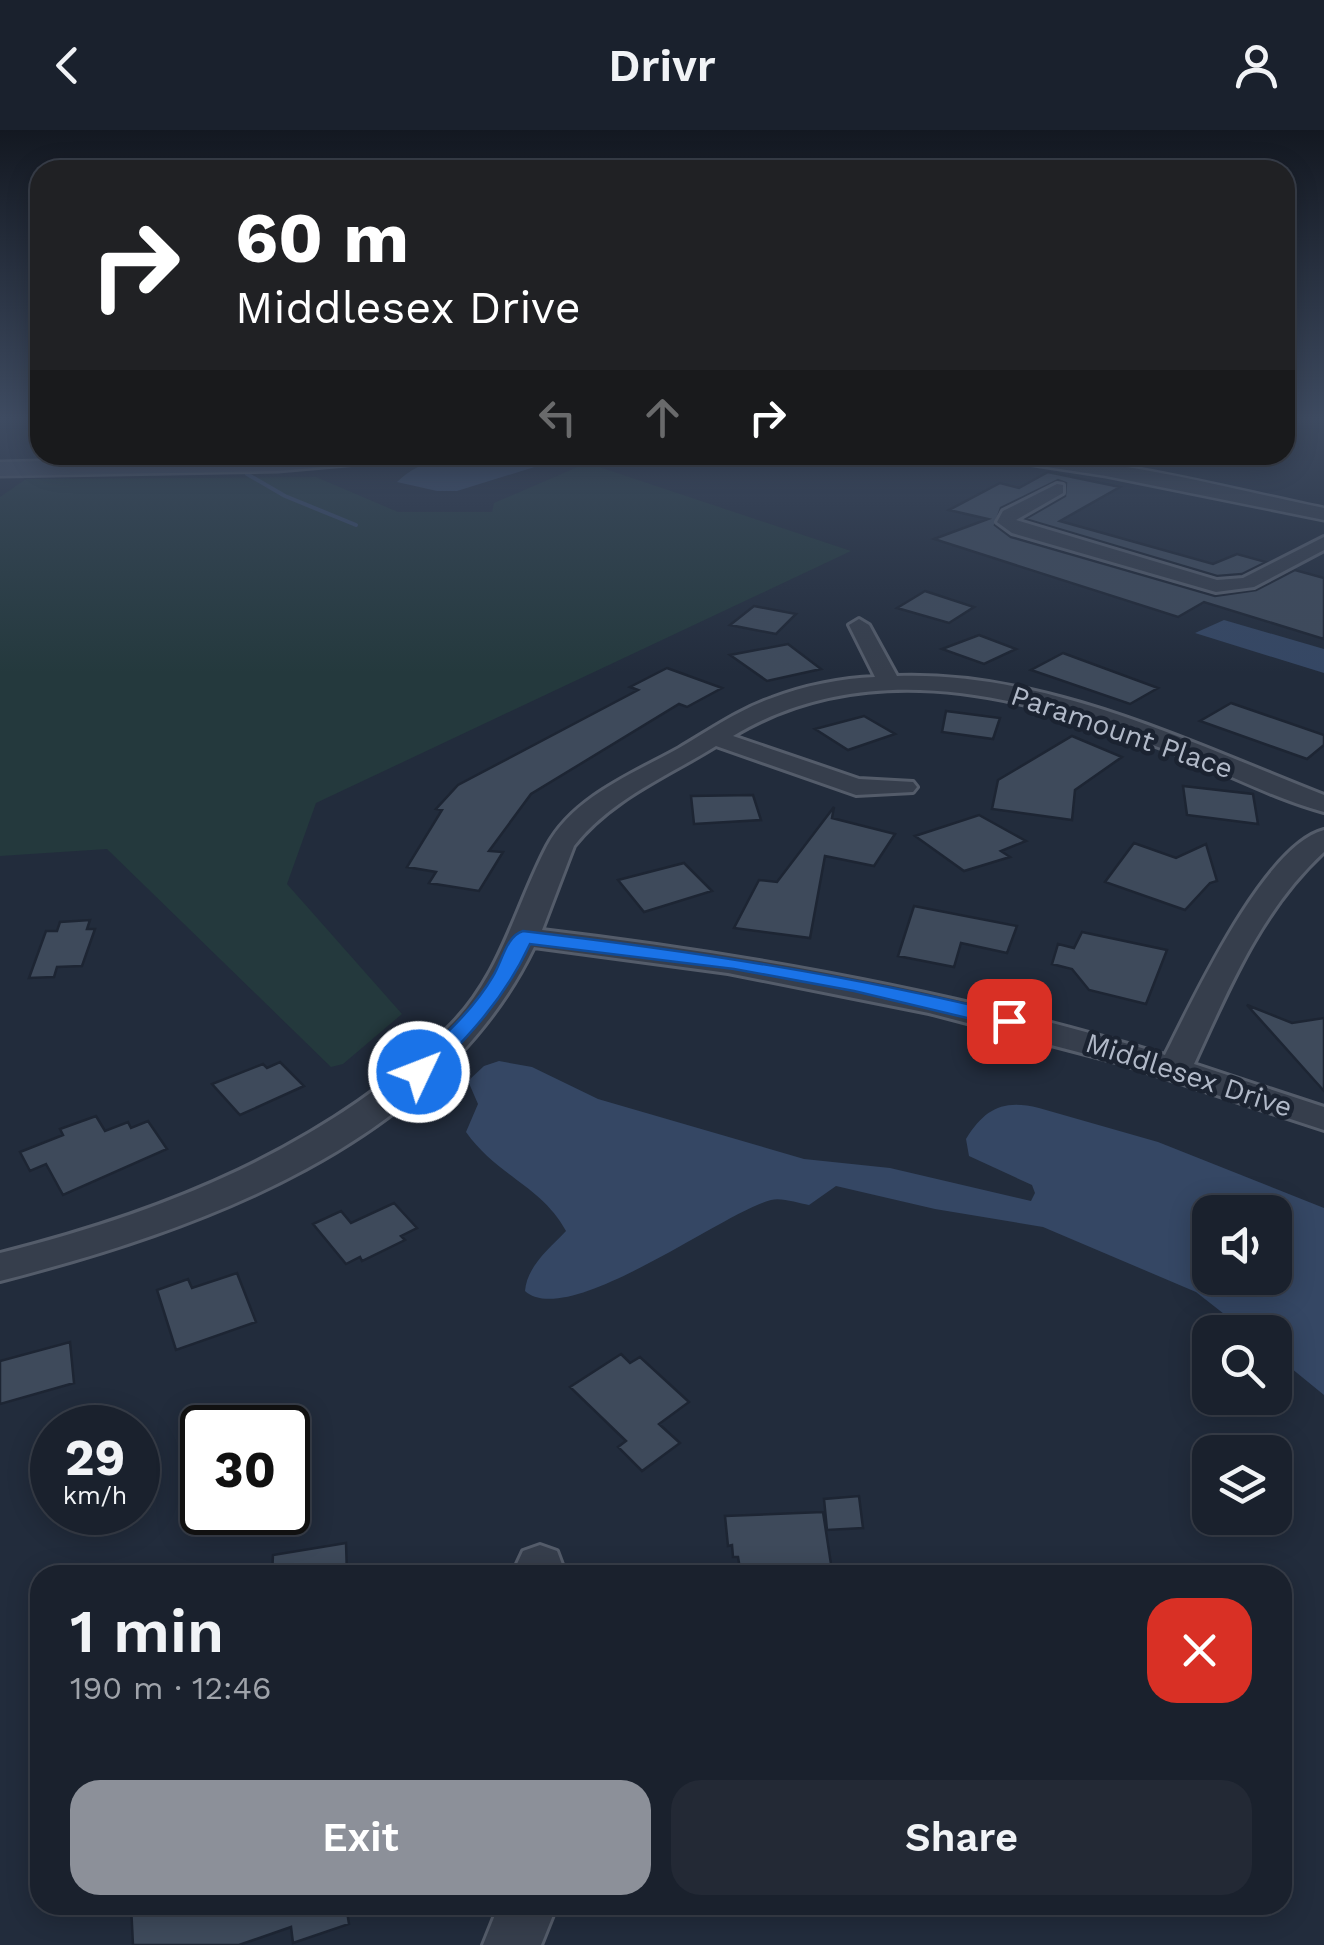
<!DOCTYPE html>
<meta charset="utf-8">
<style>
body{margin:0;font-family:"Work Sans",sans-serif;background:#232935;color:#f1f3f6;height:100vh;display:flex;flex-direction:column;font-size:38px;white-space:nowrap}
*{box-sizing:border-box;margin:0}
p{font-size:32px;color:#9fa3aa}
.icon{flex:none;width:55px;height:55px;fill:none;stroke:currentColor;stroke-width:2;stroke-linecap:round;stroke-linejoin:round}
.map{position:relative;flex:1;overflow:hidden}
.drawer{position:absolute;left:30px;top:1435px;width:1262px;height:350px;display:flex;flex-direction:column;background:#1a212d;border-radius:30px;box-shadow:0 5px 25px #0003,0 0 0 2px #383e49}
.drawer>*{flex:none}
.hud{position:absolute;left:30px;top:30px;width:1265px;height:305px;border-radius:30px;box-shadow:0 5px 25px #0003,0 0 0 2px #383e49;background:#202124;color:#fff;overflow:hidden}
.buttons{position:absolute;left:1192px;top:1065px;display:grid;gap:20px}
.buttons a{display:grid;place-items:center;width:100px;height:100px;border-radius:20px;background:#1a212d;box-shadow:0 5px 25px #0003,0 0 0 2px #383e49;font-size:50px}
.speed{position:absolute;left:30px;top:1275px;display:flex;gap:20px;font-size:50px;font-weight:700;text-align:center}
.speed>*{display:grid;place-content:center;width:130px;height:130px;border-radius:50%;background:#1a212d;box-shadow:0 5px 25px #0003,0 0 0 2px #383e49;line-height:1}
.speed small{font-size:25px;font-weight:400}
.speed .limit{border:5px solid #111;border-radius:15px;background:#fff;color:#111}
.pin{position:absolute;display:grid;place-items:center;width:85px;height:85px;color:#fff;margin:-42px;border-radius:20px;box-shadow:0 5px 15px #0006}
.me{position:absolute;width:110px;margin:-55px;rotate:47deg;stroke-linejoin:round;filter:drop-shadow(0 0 8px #0008)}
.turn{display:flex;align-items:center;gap:35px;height:210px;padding:0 40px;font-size:45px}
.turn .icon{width:130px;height:130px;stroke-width:2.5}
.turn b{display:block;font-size:70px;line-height:85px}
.lanes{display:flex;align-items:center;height:95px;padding:0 40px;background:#0003;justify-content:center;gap:50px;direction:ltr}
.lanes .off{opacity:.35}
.round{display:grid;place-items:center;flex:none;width:105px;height:105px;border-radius:30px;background:#232935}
.overview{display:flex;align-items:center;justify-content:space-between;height:170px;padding:0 40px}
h1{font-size:60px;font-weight:600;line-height:75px}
.button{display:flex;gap:20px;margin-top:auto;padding:20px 40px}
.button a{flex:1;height:115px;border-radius:30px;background:#8c9099;color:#fff;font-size:40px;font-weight:600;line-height:115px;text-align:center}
.button a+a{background:#232935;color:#f1f3f6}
header{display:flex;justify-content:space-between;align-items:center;height:130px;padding:0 40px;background:#1a212d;font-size:45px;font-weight:600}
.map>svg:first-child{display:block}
.green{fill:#24393d}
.water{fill:#354764;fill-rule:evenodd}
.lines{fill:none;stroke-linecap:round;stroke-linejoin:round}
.stream{stroke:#354764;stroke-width:4}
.building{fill:#3e4a5b;stroke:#1d2533;stroke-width:2.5}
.minor-casing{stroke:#545c6a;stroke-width:6}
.tertiary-casing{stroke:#545c6a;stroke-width:5}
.secondary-casing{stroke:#545c6a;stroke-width:5}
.minor{fill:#363e4c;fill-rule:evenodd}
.tertiary{fill:#363e4c;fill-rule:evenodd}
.secondary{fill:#434d5f;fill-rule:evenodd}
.route{fill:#1a73e8;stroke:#114b97;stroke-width:2.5}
.labels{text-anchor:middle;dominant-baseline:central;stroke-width:9;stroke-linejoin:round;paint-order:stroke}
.street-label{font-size:28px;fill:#b1b9c8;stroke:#1b2331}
</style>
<header><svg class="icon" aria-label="back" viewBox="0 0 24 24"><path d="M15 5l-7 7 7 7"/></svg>Drivr<svg class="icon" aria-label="person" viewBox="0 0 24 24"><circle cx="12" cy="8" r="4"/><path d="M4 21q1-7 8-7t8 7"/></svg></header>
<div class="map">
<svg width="1324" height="1815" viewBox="0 0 1324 1815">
<rect width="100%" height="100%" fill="#222c3c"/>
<path class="green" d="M 587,333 L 851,421 L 316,673 L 287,754 L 402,884 L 343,934 L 331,937 L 107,719 L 0,726 L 0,367 L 26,349 L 316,347 L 398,382 L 492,382 L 494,373 Z"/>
<path class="water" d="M 573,325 L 457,361 L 437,361 L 397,352 C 439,310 519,325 573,325 Z
M 1224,490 L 1324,519 L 1324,543 L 1195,503 Z
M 499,931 L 532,937 L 598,969 L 804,1029 L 890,1038 L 1031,1071 L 1035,1063 L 1032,1055 L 969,1026 L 966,1009 C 985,978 1004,969 1039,978 L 1158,1012 L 1324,1078 L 1324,1265 L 1275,1225 L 1275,1202 L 1247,1202 L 1196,1162 L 1043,1097 L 935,1079 L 836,1056 L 809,1075 C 798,1073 781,1067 771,1070 C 723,1082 568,1200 525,1161 C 527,1136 550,1118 566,1101 C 542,1056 497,1046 466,1002 L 478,974 L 468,951 L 484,936 ZM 1210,1082 L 1275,1082 L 1275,1148 L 1210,1148 Z"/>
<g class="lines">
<path class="stream" d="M 247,344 L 285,366 L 356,395"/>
</g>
<path class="building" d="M 1048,342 L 1120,357 L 1060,391 L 1213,434 L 1237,424 L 1266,432 L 1242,444 L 1217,446 L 1025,389 L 1065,366 L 1066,353 L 1058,350 L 1001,378 L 995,395 L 1011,407 L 1215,466 L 1256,460 L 1295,440 L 1324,448 L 1324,509 L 1204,472 L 1178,487 L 934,409 L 988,389 L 949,380 L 1000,353 L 1019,358 Z
M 925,461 L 974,477 L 949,493 L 897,478 Z
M 754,476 L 796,484 L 776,504 L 730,495 Z
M 979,505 L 1016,519 L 984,534 L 942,519 Z
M 788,514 L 821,539 L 767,551 L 730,525 Z
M 1063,523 L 1158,558 L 1130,574 L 1031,540 Z
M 667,538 L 722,558 L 687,577 L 679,574 L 531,664 L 489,721 L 503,722 L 479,761 L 429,753 L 436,742 L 407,737 L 442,680 L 436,679 L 458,655 L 638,560 L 630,557 Z
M 1231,573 L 1324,605 L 1324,615 L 1307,629 L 1200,591 Z
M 946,581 L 1000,588 L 993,609 L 942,602 Z
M 864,586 L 895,604 L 848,620 L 815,599 Z
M 1072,606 L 1122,627 L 1075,660 L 1072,690 L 992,679 L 998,650 Z
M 1183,656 L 1253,664 L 1258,694 L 1187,685 Z
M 753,665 L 761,690 L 694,694 L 691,666 Z
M 834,677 L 832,688 L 895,704 L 874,736 L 825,726 L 810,808 L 734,798 L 759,750 L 777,752 Z
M 979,685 L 1026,711 L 1001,721 L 1010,727 L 964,741 L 915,706 Z
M 1134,713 L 1176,728 L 1206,714 L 1217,751 L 1210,753 L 1185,780 L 1105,752 Z
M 684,733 L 712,761 L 644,782 L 618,750 Z
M 914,776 L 1017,796 L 1007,823 L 961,813 L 954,837 L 898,826 Z
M 90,790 L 87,799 L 95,799 L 82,836 L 57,837 L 54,847 L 29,848 L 46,801 L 57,801 L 60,792 Z
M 1082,802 L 1167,820 L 1146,874 L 1089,860 L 1072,839 L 1052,834 L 1058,814 L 1074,818 Z
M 1247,875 L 1292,893 L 1324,888 L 1324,961 Z
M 280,932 L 304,956 L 240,985 L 212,954 L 263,934 L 267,938 Z
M 96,986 L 105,1001 L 128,992 L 131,998 L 148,991 L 167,1019 L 63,1065 L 46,1034 L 30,1041 L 20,1022 L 63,1005 L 60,999 Z
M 394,1073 L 417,1098 L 401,1106 L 405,1110 L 362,1131 L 360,1127 L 346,1134 L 313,1094 L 341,1081 L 351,1093 Z
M 237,1143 L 256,1192 L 176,1220 L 157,1160 L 188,1149 L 192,1158 Z
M 70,1212 L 74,1253 L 0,1274 L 0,1231 Z
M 621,1224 L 630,1233 L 640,1227 L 689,1272 L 659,1294 L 680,1313 L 642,1341 L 618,1317 L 626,1311 L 570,1257 Z
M 859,1366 L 863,1398 L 827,1400 L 824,1369 Z
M 823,1382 L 831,1434 L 814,1435 L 815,1445 L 741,1445 L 738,1427 L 733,1427 L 732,1415 L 728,1416 L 725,1386 Z
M 346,1413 L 347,1445 L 272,1445 L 273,1425 Z
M 131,1775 L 346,1775 L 349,1794 L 293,1813 L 291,1797 L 239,1815 L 133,1815 Z"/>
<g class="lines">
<g class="minor-casing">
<path id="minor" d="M 1057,354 L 1063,355 L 1063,363 L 1016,390 L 1217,450 L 1243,448 L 1324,407 L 1324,420 L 1254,457 L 1216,462 L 1012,403 L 997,392 L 1003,381 Z
M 859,489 L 869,495 L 897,546 C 1045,541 1189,612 1324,665 L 1324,682 C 1278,670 1233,646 1189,629 C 1043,571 878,519 733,606 L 859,649 L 913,652 L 917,657 L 913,662 L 856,665 L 716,616 C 666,647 611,669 574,716 L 542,800 C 753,825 962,863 1165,925 C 1192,872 1264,715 1324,700 L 1324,722 C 1261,780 1229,858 1194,934 L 1324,977 L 1324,1000 L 1116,932 L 929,883 L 728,843 L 534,817 C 438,1015 199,1100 0,1151 L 0,1123 C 164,1082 324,1018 447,899 C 501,847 514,779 547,716 C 573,667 634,643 679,618 C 710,600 738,580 772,568 C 803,556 842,548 875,547 L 849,495 Z
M 540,1415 L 557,1421 L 566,1445 L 518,1445 L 516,1436 L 523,1421 Z
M 499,1775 L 557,1775 L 541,1815 L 483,1815 Z"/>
</g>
<g class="tertiary-casing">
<path id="tertiary" d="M 998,325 C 1108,325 1217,356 1324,378 L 1324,390 L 1106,346 L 1008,331 Z"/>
</g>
<g class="secondary-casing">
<path id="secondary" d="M 305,325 L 392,325 L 381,332 L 278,341 L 0,346 L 0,332 Z"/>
</g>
<use href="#minor" class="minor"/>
<use href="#tertiary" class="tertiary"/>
<use href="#secondary" class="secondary"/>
</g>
<linearGradient id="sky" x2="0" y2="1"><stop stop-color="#131821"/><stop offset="0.53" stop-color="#3e4b61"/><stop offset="1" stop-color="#3e4b61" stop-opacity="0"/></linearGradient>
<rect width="1324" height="543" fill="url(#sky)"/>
<path class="route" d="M 523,801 C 691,821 853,845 1017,886 L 1020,891 L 1009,898 L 854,861 L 734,839 L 530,814 C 505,868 469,906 428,947 L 411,947 L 408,942 L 411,937 C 440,909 472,882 493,846 C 502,832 506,806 523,801 Z"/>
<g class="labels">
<g class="street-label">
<text transform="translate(1122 602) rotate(19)">Paramount Place</text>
<text transform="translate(1189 945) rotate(18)">Middlesex Drive</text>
</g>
</g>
</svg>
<div class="buttons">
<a><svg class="icon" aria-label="sound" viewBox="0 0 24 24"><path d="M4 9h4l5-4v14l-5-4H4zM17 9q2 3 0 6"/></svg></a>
<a><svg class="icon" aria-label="search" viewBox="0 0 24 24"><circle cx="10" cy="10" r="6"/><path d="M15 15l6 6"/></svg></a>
<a><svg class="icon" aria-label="layers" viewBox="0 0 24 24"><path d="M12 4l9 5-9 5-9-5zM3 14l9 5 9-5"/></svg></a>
</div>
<div class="speed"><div>29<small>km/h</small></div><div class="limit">30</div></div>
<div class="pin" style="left:1009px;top:891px;background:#d93025"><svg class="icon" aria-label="arrive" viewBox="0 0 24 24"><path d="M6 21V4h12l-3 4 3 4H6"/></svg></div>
<svg class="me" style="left:419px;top:942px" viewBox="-20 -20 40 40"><circle r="17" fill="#1a73e8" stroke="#fff" stroke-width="3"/><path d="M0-11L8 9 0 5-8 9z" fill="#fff"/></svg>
<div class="hud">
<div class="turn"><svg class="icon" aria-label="right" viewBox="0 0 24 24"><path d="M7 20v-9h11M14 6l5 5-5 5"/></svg><div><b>60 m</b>Middlesex Drive</div></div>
<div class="lanes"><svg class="icon off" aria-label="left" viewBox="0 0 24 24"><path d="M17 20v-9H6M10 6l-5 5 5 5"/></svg><svg class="icon off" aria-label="ahead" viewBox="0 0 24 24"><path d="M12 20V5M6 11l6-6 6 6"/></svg><svg class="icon" aria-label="right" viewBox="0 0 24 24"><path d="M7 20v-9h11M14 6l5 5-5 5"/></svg></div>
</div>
<section class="drawer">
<div class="overview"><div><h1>1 min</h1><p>190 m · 12:46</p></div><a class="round" style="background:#d93025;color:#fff"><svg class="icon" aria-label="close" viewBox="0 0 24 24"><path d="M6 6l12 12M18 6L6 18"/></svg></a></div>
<div class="button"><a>Exit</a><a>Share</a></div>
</section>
</div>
